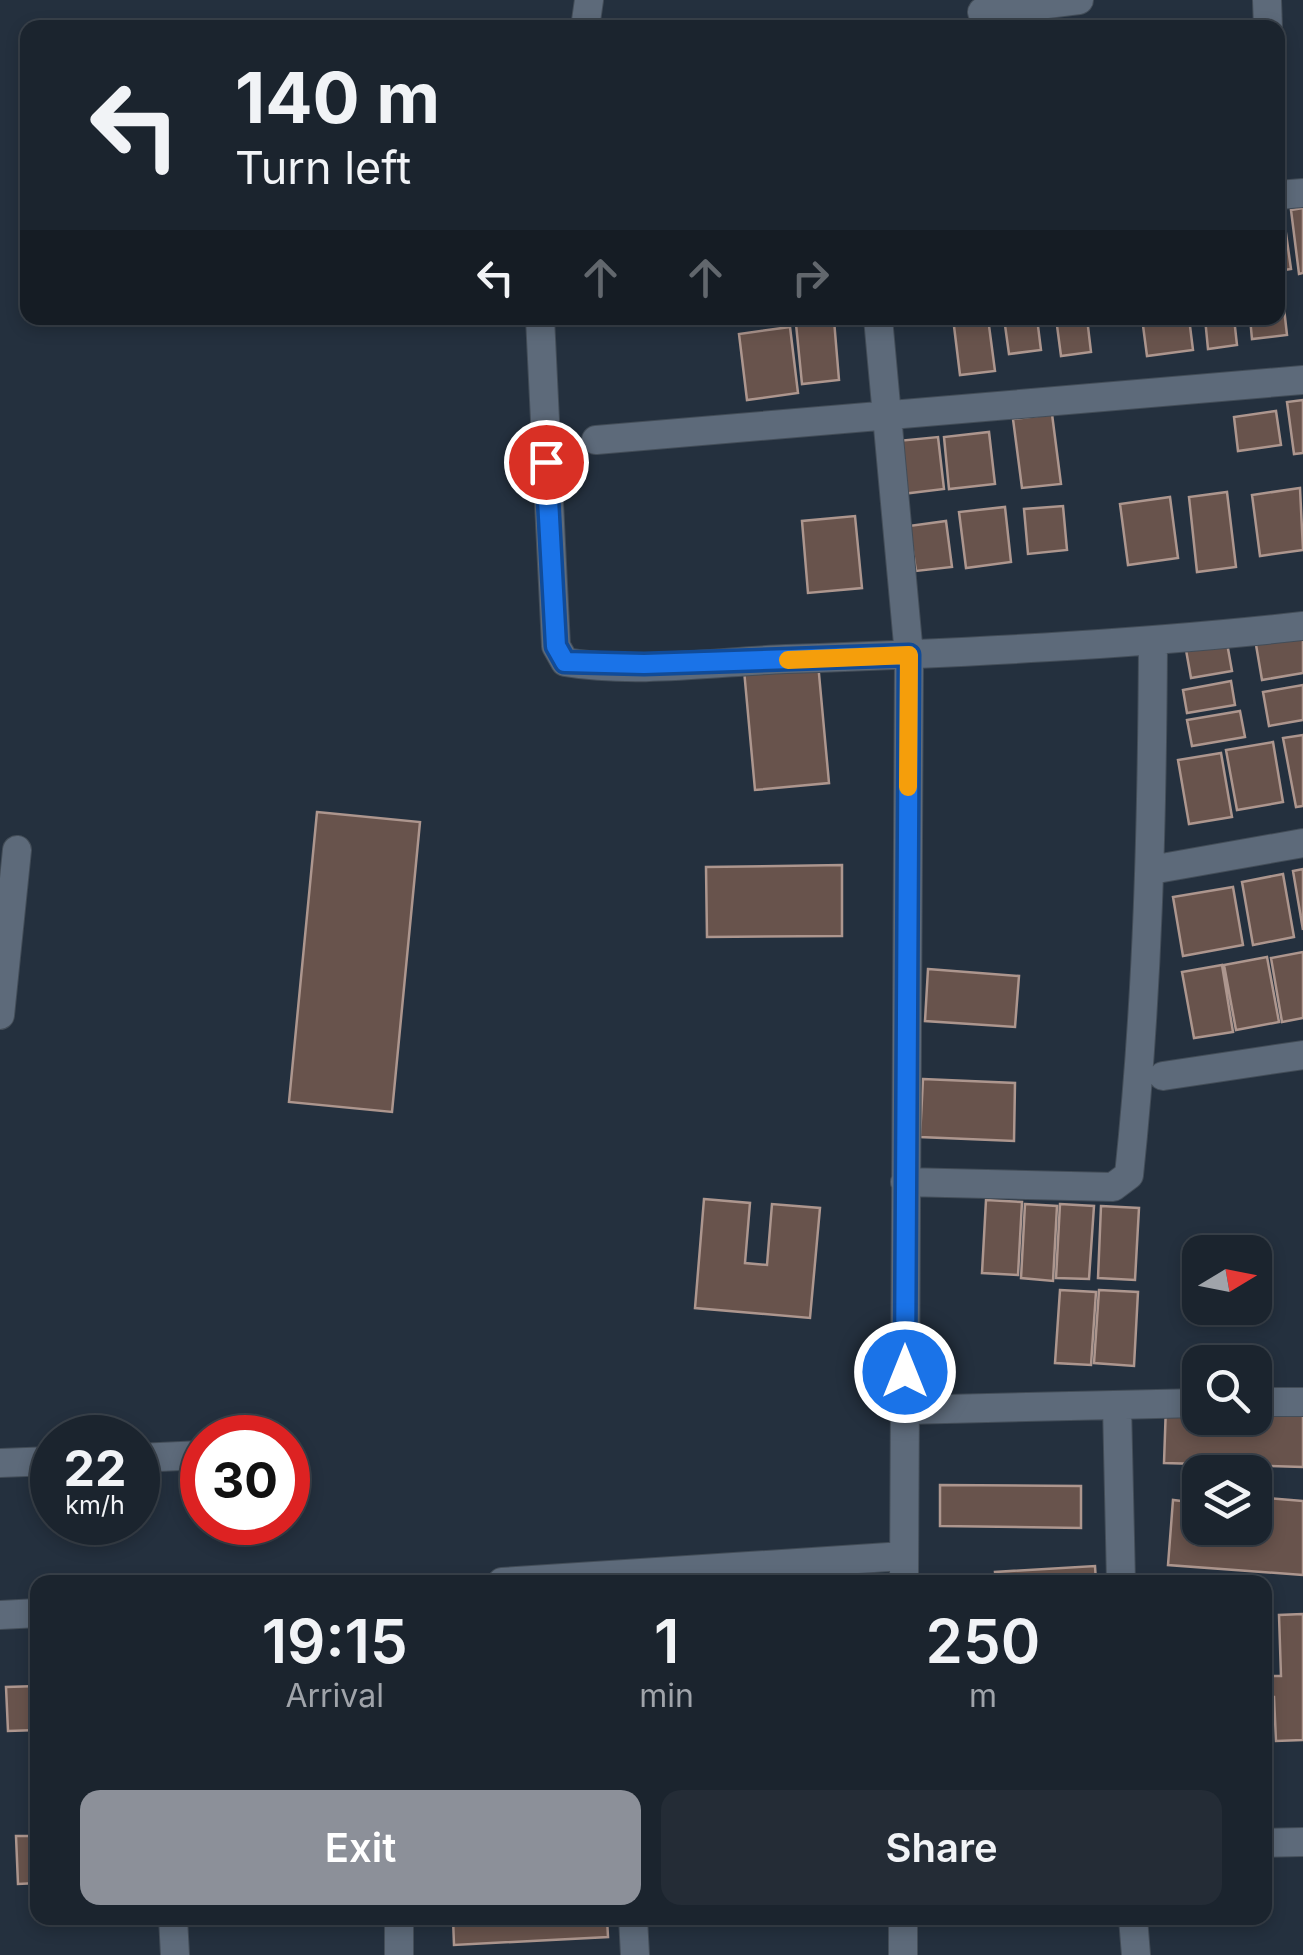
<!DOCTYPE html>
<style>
body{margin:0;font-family:Inter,sans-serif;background:#242c36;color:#f1f3f6;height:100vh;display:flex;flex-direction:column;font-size:38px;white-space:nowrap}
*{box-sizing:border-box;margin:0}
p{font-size:32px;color:#a0a4aa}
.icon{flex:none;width:55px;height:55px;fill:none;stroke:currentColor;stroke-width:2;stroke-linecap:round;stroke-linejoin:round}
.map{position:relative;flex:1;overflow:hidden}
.panel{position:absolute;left:30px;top:1575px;width:1242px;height:350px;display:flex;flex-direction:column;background:#1b242e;border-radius:20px;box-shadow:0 5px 15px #0003,0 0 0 2px #39414a}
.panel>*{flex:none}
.banner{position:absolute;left:20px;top:20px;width:1265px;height:305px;border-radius:20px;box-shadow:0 5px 15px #0003,0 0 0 2px #39414a;background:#1b242e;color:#f1f3f6;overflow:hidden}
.needle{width:65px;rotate:80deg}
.controls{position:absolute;left:1182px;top:1235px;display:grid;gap:20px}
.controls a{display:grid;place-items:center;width:90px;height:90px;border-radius:20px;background:#1b242e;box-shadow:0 5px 15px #0003,0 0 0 2px #39414a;font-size:50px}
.speed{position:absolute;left:30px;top:1415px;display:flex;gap:20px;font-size:50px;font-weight:700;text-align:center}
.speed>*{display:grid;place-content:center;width:130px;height:130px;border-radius:50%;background:#1b242e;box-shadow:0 5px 15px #0003,0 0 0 2px #39414a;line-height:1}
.speed small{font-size:25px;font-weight:400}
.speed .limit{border:15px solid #d22;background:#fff;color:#111}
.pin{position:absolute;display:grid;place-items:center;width:85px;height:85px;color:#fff;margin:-42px;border:5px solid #fff;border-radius:50%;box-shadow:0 2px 10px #0007}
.me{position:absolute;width:110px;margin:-55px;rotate:0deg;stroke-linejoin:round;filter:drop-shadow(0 0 8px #0008)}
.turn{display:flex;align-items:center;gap:35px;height:210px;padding:0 50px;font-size:45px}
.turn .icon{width:130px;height:130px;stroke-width:2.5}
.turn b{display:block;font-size:70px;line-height:85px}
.lanes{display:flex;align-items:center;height:95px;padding:0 50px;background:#0003;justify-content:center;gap:50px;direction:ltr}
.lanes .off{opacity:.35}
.eta{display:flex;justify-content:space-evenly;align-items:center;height:170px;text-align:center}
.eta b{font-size:60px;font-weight:600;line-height:70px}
.cta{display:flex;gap:20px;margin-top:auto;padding:20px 50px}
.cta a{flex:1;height:115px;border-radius:20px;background:#8c9099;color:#fff;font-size:40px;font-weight:600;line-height:115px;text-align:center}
.cta a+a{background:#242c36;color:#f1f3f6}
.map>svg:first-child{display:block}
.building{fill:#68534c;stroke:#ad968e;stroke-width:2.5}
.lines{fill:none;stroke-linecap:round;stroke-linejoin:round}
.street-casing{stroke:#434d58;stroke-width:30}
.street{stroke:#5d6a7a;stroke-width:28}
.route-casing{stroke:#114b97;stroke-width:25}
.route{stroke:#1a73e8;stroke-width:18}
.slow{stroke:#f59e0b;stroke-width:18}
</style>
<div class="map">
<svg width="1303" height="1955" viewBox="0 0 1303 1955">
<rect width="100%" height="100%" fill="#24303e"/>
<path class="building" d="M 1303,208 L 1303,273 L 1299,274 L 1291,210 Z
M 1278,212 L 1283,212 L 1291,269 L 1278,271 Z
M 1281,281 L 1287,335 L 1252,339 L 1250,318 L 1278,318 L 1278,282 Z
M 953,318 L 988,318 L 995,371 L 960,375 Z
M 1004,318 L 1037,318 L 1041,350 L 1009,354 Z
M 1056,318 L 1087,318 L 1091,352 L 1061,356 Z
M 1142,318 L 1189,318 L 1193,350 L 1147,356 Z
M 1205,318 L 1234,318 L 1237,345 L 1208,349 Z
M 834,320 L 839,380 L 802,384 L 796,324 Z
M 790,327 L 798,393 L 747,400 L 739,334 Z
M 1303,400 L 1303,453 L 1294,454 L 1287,402 Z
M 1276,411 L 1281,445 L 1238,451 L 1234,417 Z
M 1052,414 L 1061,484 L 1022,488 L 1013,419 Z
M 989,432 L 995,484 L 949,489 L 944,437 Z
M 938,437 L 944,489 L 902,494 L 897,441 Z
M 1300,488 L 1303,550 L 1260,556 L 1252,495 Z
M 1227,492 L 1236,567 L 1197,572 L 1189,497 Z
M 1170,497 L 1178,558 L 1128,565 L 1120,504 Z
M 1063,506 L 1067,550 L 1028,554 L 1024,509 Z
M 1005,507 L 1011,562 L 966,568 L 959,512 Z
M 855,516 L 862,588 L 808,593 L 802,521 Z
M 946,521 L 952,567 L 916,571 L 909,526 Z
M 1303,631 L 1303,673 L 1262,680 L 1255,639 Z
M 1227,643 L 1232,671 L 1191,678 L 1186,650 Z
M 818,663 L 829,783 L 755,790 L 744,670 Z
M 1231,681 L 1235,705 L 1187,713 L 1183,690 Z
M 1303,685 L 1303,720 L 1269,726 L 1263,692 Z
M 1240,711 L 1245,737 L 1192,746 L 1187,720 Z
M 1303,735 L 1303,806 L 1296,807 L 1283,738 Z
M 1273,742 L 1283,802 L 1237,810 L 1226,750 Z
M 1221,753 L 1232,817 L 1189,824 L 1178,760 Z
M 317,812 L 420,822 L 392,1112 L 289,1102 Z
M 842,865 L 842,936 L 707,937 L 706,867 Z
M 1303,869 L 1303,930 L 1293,871 Z
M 1283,874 L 1294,937 L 1253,945 L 1242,882 Z
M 1233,887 L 1243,945 L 1183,956 L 1173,897 Z
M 1303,952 L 1303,1018 L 1282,1022 L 1271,958 Z
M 1267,957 L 1279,1022 L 1236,1030 L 1224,965 Z
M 1222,965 L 1233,1032 L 1194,1038 L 1182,972 Z
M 928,969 L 1019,976 L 1015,1027 L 925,1021 Z
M 923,1079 L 1015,1083 L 1014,1141 L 920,1137 Z
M 704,1199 L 750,1203 L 745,1263 L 767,1265 L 772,1204 L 820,1208 L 810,1318 L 695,1308 Z
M 986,1200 L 1022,1202 L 1018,1275 L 982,1273 Z
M 1025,1204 L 1057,1206 L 1053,1281 L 1021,1278 Z
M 1060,1204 L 1094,1206 L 1089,1279 L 1056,1278 Z
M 1101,1206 L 1139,1208 L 1135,1280 L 1098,1278 Z
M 1060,1290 L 1096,1292 L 1091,1365 L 1055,1363 Z
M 1099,1290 L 1138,1292 L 1134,1366 L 1094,1363 Z
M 1166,1405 L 1200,1406 L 1200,1418 L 1255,1418 L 1255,1408 L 1303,1410 L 1303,1467 L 1164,1463 Z
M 940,1485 L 1081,1486 L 1081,1528 L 940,1526 Z
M 1255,1497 L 1303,1501 L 1303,1575 L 1168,1565 L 1173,1500 L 1198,1503 L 1195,1544 L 1209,1545 L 1210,1528 L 1243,1528 L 1242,1544 L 1252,1543 Z
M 1095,1566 L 1096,1582 L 996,1582 L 995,1572 Z
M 1303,1614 L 1303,1740 L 1276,1741 L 1274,1697 L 1269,1697 L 1271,1737 L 1265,1737 L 1265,1659 L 1266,1676 L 1281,1676 L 1279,1615 Z
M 38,1686 L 38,1730 L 8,1731 L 6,1687 Z
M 16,1836 L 38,1836 L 38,1883 L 18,1884 Z
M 453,1918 L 520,1918 L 521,1924 L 539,1923 L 539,1918 L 607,1918 L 608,1937 L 454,1945 Z"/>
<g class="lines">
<g class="street-casing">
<path id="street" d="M 1267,0 L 1268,28
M 982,12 L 1079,0
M 585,28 L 589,0
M 1278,195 L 1303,193
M 540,318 L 556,646 L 565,662 C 636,674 715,662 786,659 C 959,653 1131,645 1303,626
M 878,318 L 909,655 L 904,1582
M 596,440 L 1303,380
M 1151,870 L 1303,843
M 0,1015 L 17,850
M 1163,1076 L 1303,1055
M 905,1182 L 1113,1187 L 1129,1175 C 1148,997 1152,821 1153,643
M 1255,1402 L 1303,1402
M 1117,1405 L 1121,1582
M 905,1410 L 1200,1403
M 138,1458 L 202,1455
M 0,1463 L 52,1461
M 502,1582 L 904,1556
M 0,1615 L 38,1613
M 1265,1843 L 1303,1842
M 173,1918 L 175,1955
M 399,1918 L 399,1955
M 633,1918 L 635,1955
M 1133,1918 L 1136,1955
M 903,1955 L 903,1918"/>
</g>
<use href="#street" class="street"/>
</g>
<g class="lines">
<g class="route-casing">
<path id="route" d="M 546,462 L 556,646 L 565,662 L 644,664 L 909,655 L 905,1372"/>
</g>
<use href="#route" class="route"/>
<path class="slow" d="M 788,660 L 909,655 L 908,787"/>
</g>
</svg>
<div class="controls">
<a><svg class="needle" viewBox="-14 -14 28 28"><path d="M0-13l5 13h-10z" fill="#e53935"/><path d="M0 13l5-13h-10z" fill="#a0a4aa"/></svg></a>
<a><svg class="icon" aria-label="search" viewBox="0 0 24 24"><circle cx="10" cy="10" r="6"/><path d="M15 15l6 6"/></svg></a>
<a><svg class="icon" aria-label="layers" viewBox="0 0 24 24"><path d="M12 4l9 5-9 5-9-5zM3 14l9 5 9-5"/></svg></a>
</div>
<div class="speed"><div>22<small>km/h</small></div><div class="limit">30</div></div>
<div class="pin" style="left:546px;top:462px;background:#d93025"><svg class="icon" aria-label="arrive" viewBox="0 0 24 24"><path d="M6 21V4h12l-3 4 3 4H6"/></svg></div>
<svg class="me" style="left:905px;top:1372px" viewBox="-20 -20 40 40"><circle r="17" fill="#1a73e8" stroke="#fff" stroke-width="3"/><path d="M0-11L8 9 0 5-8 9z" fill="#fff"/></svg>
<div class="banner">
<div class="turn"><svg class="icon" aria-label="left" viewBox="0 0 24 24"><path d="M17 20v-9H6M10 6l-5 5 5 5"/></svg><div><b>140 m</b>Turn left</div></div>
<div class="lanes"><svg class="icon" aria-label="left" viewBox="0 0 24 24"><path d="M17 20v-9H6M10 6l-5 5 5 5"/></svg><svg class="icon off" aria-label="ahead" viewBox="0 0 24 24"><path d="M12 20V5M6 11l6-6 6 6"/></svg><svg class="icon off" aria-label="ahead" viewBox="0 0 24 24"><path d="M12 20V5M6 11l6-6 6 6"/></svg><svg class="icon off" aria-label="right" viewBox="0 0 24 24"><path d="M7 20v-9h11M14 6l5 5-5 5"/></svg></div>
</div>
<section class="panel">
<div class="eta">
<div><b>19:15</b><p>Arrival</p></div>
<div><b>1</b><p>min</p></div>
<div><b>250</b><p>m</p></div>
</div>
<div class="cta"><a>Exit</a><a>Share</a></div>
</section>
</div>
